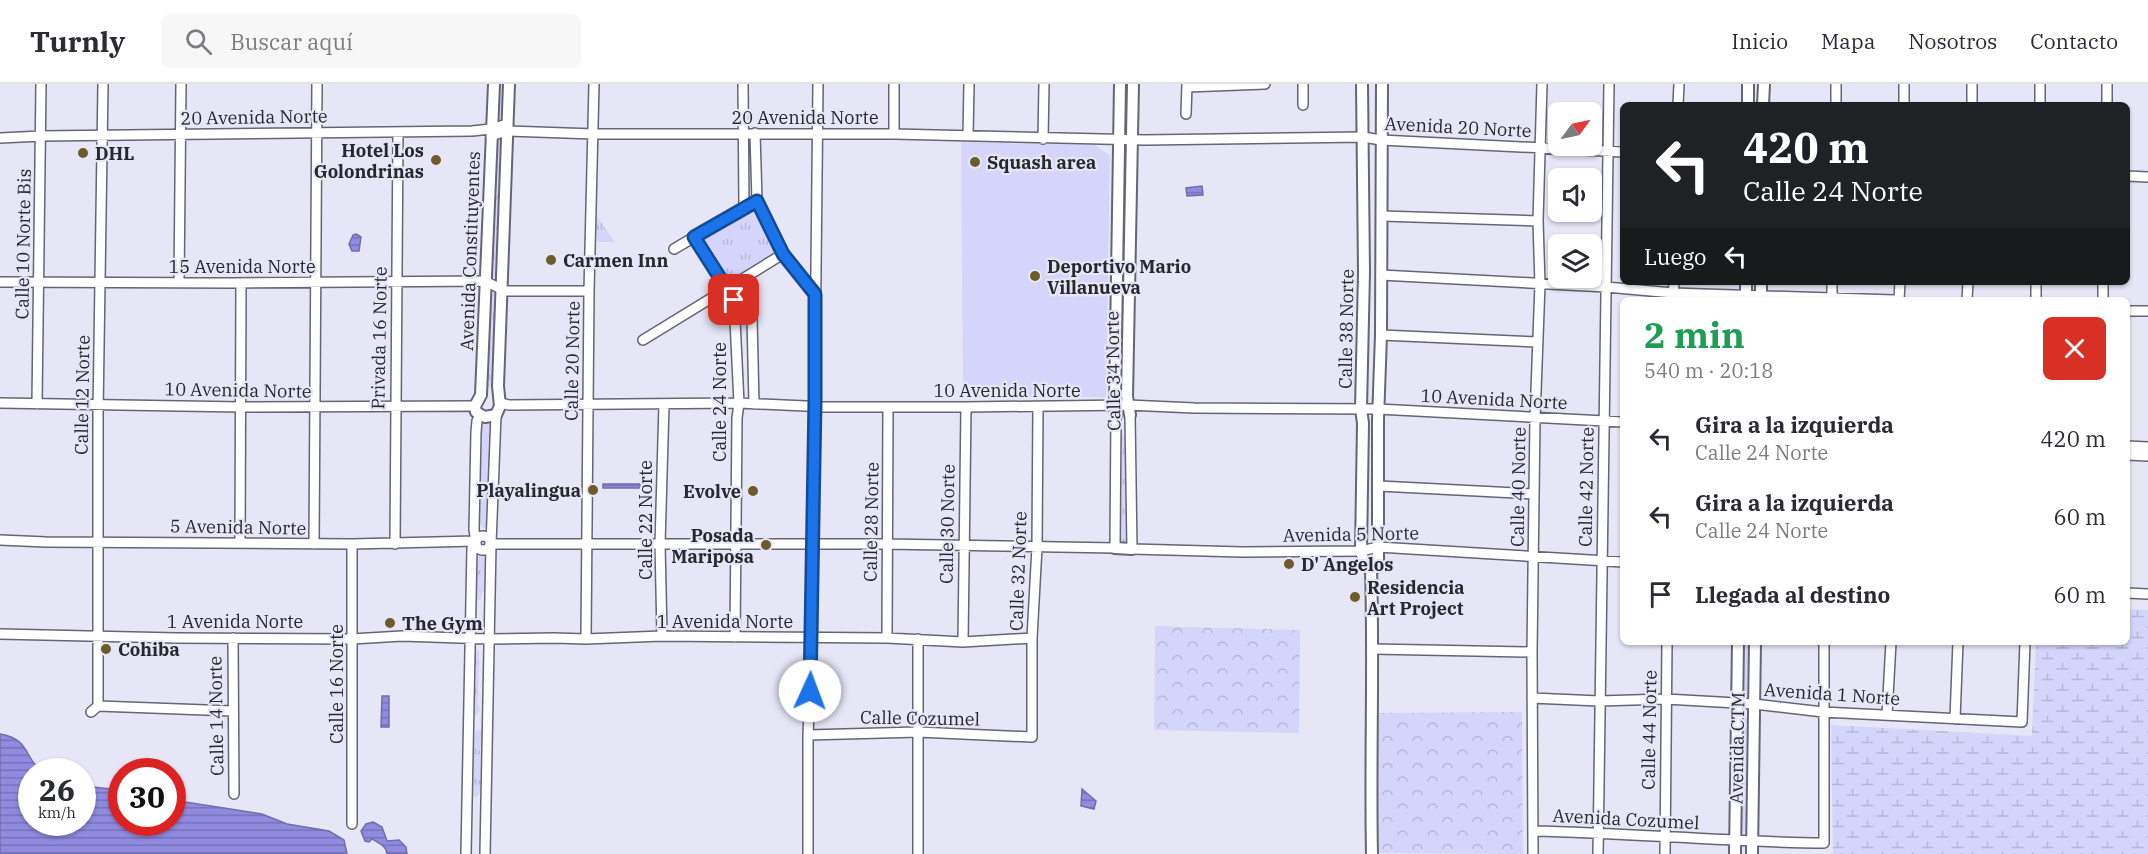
<!DOCTYPE html>
<html lang="es">
<meta charset="utf-8">
<style>
body{margin:0;font-family:"IBM Plex Serif",serif;background:#f7f7f7;color:#2b2b33;height:100vh;display:flex;flex-direction:column;font-size:22px;white-space:nowrap}
*{box-sizing:border-box;margin:0}
p{font-size:20px;color:#7c7c81}
.icon{flex:none;width:33px;height:33px;fill:none;stroke:currentColor;stroke-width:2;stroke-linecap:round;stroke-linejoin:round}
.map{position:relative;flex:1;overflow:hidden}
.sheet{position:absolute;left:1620px;top:213px;width:510px;height:348px;display:flex;flex-direction:column;background:#fff;border-radius:9px;box-shadow:0 2px 4px #0004}
.sheet>*{flex:none}
.hud{position:absolute;left:1620px;top:18px;width:510px;height:183px;border-radius:9px;box-shadow:0 2px 4px #0004;background:#202124;color:#fff;overflow:hidden}
.needle{width:39px;rotate:57deg}
.fabs{position:absolute;left:1548px;top:18px;display:grid;gap:12px}
.fabs a{display:grid;place-items:center;width:54px;height:54px;border-radius:9px;background:#fff;box-shadow:0 2px 4px #0004;font-size:30px}
.speed{position:absolute;left:18px;top:674px;display:flex;gap:12px;font-size:30px;font-weight:700;text-align:center}
.speed>*{display:grid;place-content:center;width:78px;height:78px;border-radius:50%;background:#fff;box-shadow:0 2px 4px #0004;line-height:1}
.speed small{font-size:15px;font-weight:400}
.speed .limit{border:9px solid #d22;background:#fff;color:#111}
.pin{position:absolute;display:grid;place-items:center;width:51px;height:51px;color:#fff;margin:-26px;border-radius:12px;box-shadow:0 3px 9px #0006}
.me{position:absolute;width:66px;margin:-33px;rotate:2deg;stroke-linejoin:round;filter:drop-shadow(0 0 4px #0008)}
.turn{display:flex;align-items:center;gap:21px;height:126px;padding:0 24px;font-size:27px}
.turn .icon{width:78px;height:78px;stroke-width:2.5}
.turn b{display:block;font-size:42px;line-height:51px}
.then{display:flex;align-items:center;height:57px;padding:0 24px;background:#0003;gap:12px;font-size:22px}
.round{display:grid;place-items:center;flex:none;width:63px;height:63px;border-radius:9px;background:#f7f7f7}
.overview{display:flex;align-items:center;justify-content:space-between;height:102px;padding:0 24px}
h1{font-size:36px;font-weight:700;line-height:45px;color:#1e9e55}
ul{padding:0;list-style:none}
li{display:flex;align-items:center;gap:18px;height:78px;padding:0 24px}
li div{flex:1}
li b{display:block;font-size:22px}
li em{font-style:normal}
header{display:flex;align-items:center;gap:36px;box-sizing:border-box;height:84px;padding:0 30px;background:#fff;border-bottom:2px solid #e1e1e2}
header strong{font-size:28px}
nav{display:flex;gap:33px;margin-inline-start:auto;font-size:21px}
.search{width:420px;height:54px;background:#f7f7f7;display:flex;align-items:center;gap:15px;box-sizing:border-box;padding:0 21px;border-radius:9px;color:#7c7c81;font-size:22px}
.map>svg:first-child{display:block}
.grass{fill:url(#grass-tufts)}
.forest{fill:url(#forest-crowns)}
.wetland{fill:url(#wetland-marsh)}
.garden{fill:#d5d5fb}
.water{fill:url(#water-rules);stroke:#706daa;stroke-width:1.5}
.lines{fill:none;stroke-linecap:round;stroke-linejoin:round}
.minor-casing{stroke:#656573;stroke-width:12}
.major-casing{stroke:#656573;stroke-width:14}
.minor{stroke:#fff;stroke-width:9}
.major{stroke:#fff;stroke-width:10}
.route-casing{stroke:#114b97;stroke-width:15}
.route{stroke:#1a73e8;stroke-width:10}
.poi-dot{fill:#6e5b2a;stroke:#e6e6f7;stroke-width:2}
.labels{text-anchor:middle;dominant-baseline:central;stroke-width:4.5;stroke-linejoin:round;paint-order:stroke}
.street-label{font-size:18px;fill:#27272d;stroke:#e6e6f7}
.poi-label{font-size:18px;font-weight:bold;fill:#27272d;stroke:#e6e6f7;text-anchor:start}
</style>
<header>
<strong>Turnly</strong>
<div class="search"><svg class="icon" aria-label="search" viewBox="0 0 24 24"><circle cx="10" cy="10" r="6"/><path d="M15 15l6 6"/></svg>Buscar aquí</div>
<nav><a>Inicio</a><a>Mapa</a><a>Nosotros</a><a>Contacto</a></nav>
</header>
<div class="map">
<svg width="2148" height="770" viewBox="0 0 2148 770">
<defs>
<pattern id="grass-tufts" width="24" height="20" patternUnits="userSpaceOnUse" patternTransform="scale(1.5)"><rect width="24" height="20" fill="#d5d5fb"/><path d="M3 7l-1-3M5 7V3M7 7l1-3M15 17l-1-3M17 17v-4M19 17l1-3" fill="none" stroke="#b7b7d7"/></pattern>
<pattern id="forest-crowns" width="20" height="18" patternUnits="userSpaceOnUse" patternTransform="scale(1.5)"><rect width="20" height="18" fill="#d5d5fb"/><path d="M2 6a3 3 0 1 1 6 0M12 15a3 3 0 1 1 6 0" fill="none" stroke="#b7b7d7"/></pattern>
<pattern id="wetland-marsh" width="20" height="14" patternUnits="userSpaceOnUse" patternTransform="scale(1.5)"><rect width="20" height="14" fill="#d5d5fb"/><path d="M1 5h8M5 5V1M11 12h8M15 12V8" fill="none" stroke="#b7b7d7"/></pattern>
<pattern id="water-rules" width="6" height="5" patternUnits="userSpaceOnUse" patternTransform="scale(1.5)"><rect width="6" height="5" fill="#908be0"/><path d="M0 2.5h6" fill="none" stroke="#7672b6"/></pattern>
</defs>
<rect width="100%" height="100%" fill="#e6e6f7"/>
<path class="grass" d="M 499,0 L 505,0 L 502,37 L 499,39 L 496,36 Z
M 499,53 L 502,57 L 497,188 L 494,194 L 491,189 L 496,56 Z
M 1125,61 L 1128,62 L 1125,178 L 1122,177 L 1124,62 Z
M 752,122 L 779,169 L 728,200 L 700,153 Z
M 596,131 L 615,158 L 597,158 Z
M 1122,186 L 1124,187 L 1123,319 L 1120,319 Z
M 494,207 L 496,214 L 492,302 L 489,304 L 487,303 L 490,211 Z
M 486,338 L 489,338 L 491,342 L 490,437 L 487,444 L 483,444 L 480,439 L 482,341 Z
M 1122,349 L 1126,354 L 1127,459 L 1119,458 L 1121,353 Z
M 479,469 L 486,471 L 486,500 L 480,516 L 475,516 L 476,473 Z
M 1743,558 L 1749,558 L 1747,615 L 1743,613 Z
M 473,565 L 476,565 L 479,568 L 478,620 L 480,626 L 477,632 L 472,629 L 472,605 L 476,600 L 476,582 L 473,574 Z
M 1744,632 L 1747,634 L 1745,748 L 1743,749 L 1741,746 L 1741,634 Z
M 479,645 L 483,649 L 482,661 L 480,663 L 481,708 L 476,713 L 470,710 L 469,671 L 473,663 L 475,649 Z"/>
<path class="forest" d="M 1155,542 L 1300,546 L 1299,649 L 1154,646 Z
M 1522,628 L 1523,770 L 1378,769 L 1376,629 Z"/>
<path class="wetland" d="M 2127,525 L 2148,526 L 2148,770 L 1833,770 L 1831,641 L 2032,652 L 2036,558 L 2127,558 Z"/>
<path class="garden" d="M 961,58 L 1095,61 L 1110,72 L 1106,313 L 963,313 Z"/>
<path class="water" d="M 1202,102 L 1203,111 L 1187,112 L 1186,104 Z
M 356,150 L 361,153 L 359,167 L 352,167 L 349,160 L 353,151 Z
M 603,400 L 640,400 L 640,404 L 603,404 Z
M 382,612 L 389,612 L 389,643 L 381,643 Z
M 0,650 C 32,655 24,678 44,687 L 32,687 L 32,738 L 82,738 L 83,702 L 121,706 L 122,738 L 172,738 L 173,716 L 262,730 L 287,740 L 329,747 L 344,756 L 347,770 L 0,770 Z
M 1082,705 L 1096,717 L 1094,725 L 1081,722 Z
M 373,738 L 382,743 L 387,757 L 399,756 L 406,763 L 407,770 L 387,770 C 387,762 378,759 372,755 L 369,758 L 365,757 L 361,747 L 366,740 Z"/>
<g class="lines">
<g class="minor-casing">
<path id="minor" d="M 743,0 L 744,124
M 1187,3 L 1265,0
M 1303,21 L 1303,0
M 1678,21 L 1679,0
M 1836,21 L 1836,0
M 1904,21 L 1904,0
M 1972,21 L 1972,0
M 2040,21 L 2040,0
M 2107,21 L 2107,0
M 1186,30 L 1187,0
M 755,49 L 757,117 L 783,170 L 815,210
M 894,50 L 894,0
M 491,52 L 506,47 L 594,50 L 894,50 L 1145,56 L 1363,53 L 1381,56 L 1623,68
M 968,52 L 969,0
M 0,54 L 41,52 L 472,47 L 491,45 L 507,40
M 1043,55 L 1044,0
M 2127,92 L 2148,93
M 1382,132 L 1538,137
M 694,153 L 734,216 L 739,319 L 737,334 L 735,553
M 674,165 L 747,122
M 1381,191 L 1606,203 L 1673,209 L 1894,216
M 0,198 L 233,199 L 485,197 L 505,207 L 589,207
M 179,199 L 181,0
M 734,204 L 752,234 L 754,320
M 1673,216 L 1674,198
M 1832,216 L 1832,198
M 1899,216 L 1900,198
M 1967,216 L 1968,198
M 2036,216 L 2036,198
M 2103,216 L 2103,198
M 2127,227 L 2148,227
M 1381,251 L 1537,258
M 643,256 L 783,170
M 0,319 L 241,323 L 475,322
M 500,319 L 509,321 L 739,319 L 827,323 L 966,323 L 1128,321 L 1194,324 L 1378,325 L 1623,338
M 37,320 L 41,0
M 1130,331 L 1132,465 L 1242,468 L 1361,467 L 1378,463 L 1623,478
M 2127,362 L 2148,363
M 2127,371 L 2148,372
M 1379,402 L 1534,410
M476 459a7 7 0 1 1 14 0a7 7 0 1 1-14 0Z
M 0,456 L 46,458 L 352,460 L 476,457
M 240,459 L 241,199
M 314,460 L 317,0
M 395,460 L 398,48
M 491,460 L 886,460 L 1115,464 L 1116,332
M 2127,509 L 2148,510
M 0,550 L 176,554 L 352,555 L 402,552 L 489,555 L 554,554 L 586,555 L 662,552 L 887,554 L 963,558 L 1032,554
M 662,552 L 660,460 L 664,320
M 233,554 L 234,710
M 887,554 L 888,323
M 586,555 L 589,207 L 594,0
M 918,555 L 918,770
M 963,558 L 966,323
M 1373,565 L 1532,568
M 1532,614 L 1599,617 L 1666,615 L 1754,620 L 1823,628 L 2022,638 L 2025,558
M 98,622 L 233,627
M 91,628 L 98,622 L 98,328 L 103,0
M 1887,631 L 1891,558
M 1955,635 L 1958,558
M 808,651 L 918,648 L 1032,653 L 1032,554 L 1037,463 L 1038,323
M 352,740 L 352,460
M 1534,747 C 1631,749 1727,758 1824,759 L 1824,558
M 466,770 L 472,464 L 476,457 L 474,446 L 476,348 L 477,337 L 480,331
M 485,770 L 491,460 L 496,331
M 808,770 L 808,651 L 812,554 L 818,0
M 1533,770 L 1532,568 L 1535,334 L 1540,200 L 1538,137 L 1542,0
M 1598,770 L 1609,0
M 1665,770 L 1667,558"/>
</g>
<g class="major-casing">
<path id="major" d="M 494,0 L 481,311 L 475,322 L 476,328 L 485,333 L 496,331 L 500,322 L 498,302 L 509,0
M 1362,0 L 1364,188 L 1361,325 L 1363,339 L 1361,467 L 1365,482 L 1371,486 C 1374,581 1370,675 1372,770
M 1748,21 L 1748,0
M 1763,21 L 1764,0
M 1746,216 L 1746,198
M 1761,216 L 1761,198
M 1130,331 L 1127,312 L 1133,0
M 1116,332 L 1115,318 L 1120,0
M 1115,464 L 1132,465
M 1371,486 L 1375,484 L 1378,478 L 1378,336 L 1381,251 L 1382,0
M 1735,770 L 1738,558
M 1752,770 L 1755,558"/>
</g>
<use href="#minor" class="minor"/>
<use href="#major" class="major"/>
</g>
<g class="lines">
<g class="route-casing">
<path id="route" d="M 734,216 L 694,153 L 757,117 L 783,170 L 815,210 L 815,316 L 810,607"/>
</g>
<use href="#route" class="route"/>
</g>
<g class="poi-dot">
<circle cx="83" cy="69" r="6"/>
<circle cx="436" cy="76" r="6"/>
<circle cx="975" cy="78" r="6"/>
<circle cx="551" cy="176" r="6"/>
<circle cx="1035" cy="192" r="6"/>
<circle cx="593" cy="406" r="6"/>
<circle cx="753" cy="407" r="6"/>
<circle cx="766" cy="461" r="6"/>
<circle cx="1289" cy="480" r="6"/>
<circle cx="1355" cy="513" r="6"/>
<circle cx="390" cy="539" r="6"/>
<circle cx="106" cy="565" r="6"/>
</g>
<g class="labels">
<g class="street-label">
<text transform="translate(254 33) rotate(-1)">20 Avenida Norte</text>
<text x="805" y="33">20 Avenida Norte</text>
<text transform="translate(1458 43) rotate(3)">Avenida 20 Norte</text>
<text transform="translate(23 160) rotate(-89)">Calle 10 Norte Bis</text>
<text transform="translate(470 167) rotate(-88)">Avenida Constituyentes</text>
<text x="242" y="182">15 Avenida Norte</text>
<text transform="translate(1346 245) rotate(-89)">Calle 38 Norte</text>
<text transform="translate(379 254) rotate(-89)">Privada 16 Norte</text>
<text transform="translate(572 277) rotate(-89)">Calle 20 Norte</text>
<text transform="translate(1113 287) rotate(-91)">Calle 34 Norte</text>
<text transform="translate(238 306) rotate(1)">10 Avenida Norte</text>
<text x="1007" y="306">10 Avenida Norte</text>
<text transform="translate(82 311) rotate(-89)">Calle 12 Norte</text>
<text transform="translate(1494 315) rotate(3)">10 Avenida Norte</text>
<text transform="translate(719 318) rotate(-90)">Calle 24 Norte</text>
<text transform="translate(1518 403) rotate(-89)">Calle 40 Norte</text>
<text transform="translate(1586 403) rotate(-89)">Calle 42 Norte</text>
<text transform="translate(645 436) rotate(-90)">Calle 22 Norte</text>
<text transform="translate(871 438) rotate(-89)">Calle 28 Norte</text>
<text transform="translate(947 440) rotate(-89)">Calle 30 Norte</text>
<text transform="translate(238 443) rotate(1)">5 Avenida Norte</text>
<text transform="translate(1351 450) rotate(-1)">Avenida 5 Norte</text>
<text transform="translate(1018 487) rotate(-88)">Calle 32 Norte</text>
<text x="235" y="537">1 Avenida Norte</text>
<text x="725" y="537">1 Avenida Norte</text>
<text transform="translate(336 600) rotate(-90)">Calle 16 Norte</text>
<text transform="translate(1832 610) rotate(4)">Avenida 1 Norte</text>
<text transform="translate(216 632) rotate(-91)">Calle 14 Norte</text>
<text transform="translate(920 634) rotate(1)">Calle Cozumel</text>
<text transform="translate(1649 646) rotate(-89)">Calle 44 Norte</text>
<text transform="translate(1737 664) rotate(-89)">Avenida CTM</text>
<text transform="translate(1626 735) rotate(3)">Avenida Cozumel</text>
</g>
<g class="poi-label">
<text x="424" y="66" text-anchor="end">Hotel Los<tspan x="424" dy="21">Golondrinas</tspan></text>
<text x="95" y="69">DHL</text>
<text x="987" y="78">Squash area</text>
<text x="563" y="176">Carmen Inn</text>
<text x="1047" y="182">Deportivo Mario<tspan x="1047" dy="21">Villanueva</tspan></text>
<text x="581" y="406" text-anchor="end">Playalingua</text>
<text x="741" y="407" text-anchor="end">Evolve</text>
<text x="754" y="451" text-anchor="end">Posada<tspan x="754" dy="21">Mariposa</tspan></text>
<text x="1301" y="480">D' Angelos</text>
<text x="1367" y="503">Residencia<tspan x="1367" dy="21">Art Project</tspan></text>
<text x="402" y="539">The Gym</text>
<text x="118" y="565">Cohiba</text>
</g>
</g>
</svg>
<div class="fabs">
<a><svg class="needle" viewBox="-14 -14 28 28"><path d="M0-13l5 13h-10z" fill="#e53935"/><path d="M0 13l5-13h-10z" fill="#7c7c81"/></svg></a>
<a><svg class="icon" aria-label="sound" viewBox="0 0 24 24"><path d="M4 9h4l5-4v14l-5-4H4zM17 9q2 3 0 6"/></svg></a>
<a><svg class="icon" aria-label="layers" viewBox="0 0 24 24"><path d="M12 4l9 5-9 5-9-5zM3 14l9 5 9-5"/></svg></a>
</div>
<div class="speed"><div>26<small>km/h</small></div><div class="limit">30</div></div>
<div class="pin" style="left:734px;top:216px;background:#d93025"><svg class="icon" aria-label="arrive" viewBox="0 0 24 24"><path d="M6 21V4h12l-3 4 3 4H6"/></svg></div>
<svg class="me" style="left:810px;top:607px" viewBox="-20 -20 40 40"><circle r="19" fill="#fff"/><path d="M0-13L10 11 0 6-10 11z" fill="#1a73e8"/></svg>
<div class="hud">
<div class="turn"><svg class="icon" aria-label="left" viewBox="0 0 24 24"><path d="M17 20v-9H6M10 6l-5 5 5 5"/></svg><div><b>420 m</b>Calle 24 Norte</div></div>
<div class="then">Luego<svg class="icon" aria-label="left" viewBox="0 0 24 24"><path d="M17 20v-9H6M10 6l-5 5 5 5"/></svg></div>
</div>
<section class="sheet">
<div class="overview"><div><h1>2 min</h1><p>540 m · 20:18</p></div><a class="round" style="background:#d93025;color:#fff"><svg class="icon" aria-label="close" viewBox="0 0 24 24"><path d="M6 6l12 12M18 6L6 18"/></svg></a></div>
<ul>
<li><svg class="icon" aria-label="left" viewBox="0 0 24 24"><path d="M17 20v-9H6M10 6l-5 5 5 5"/></svg><div><b>Gira a la izquierda</b><p>Calle 24 Norte</p></div><em>420 m</em></li>
<li><svg class="icon" aria-label="left" viewBox="0 0 24 24"><path d="M17 20v-9H6M10 6l-5 5 5 5"/></svg><div><b>Gira a la izquierda</b><p>Calle 24 Norte</p></div><em>60 m</em></li>
<li><svg class="icon" aria-label="arrive" viewBox="0 0 24 24"><path d="M6 21V4h12l-3 4 3 4H6"/></svg><div><b>Llegada al destino</b></div><em>60 m</em></li>
</ul>
</section>
</div>
